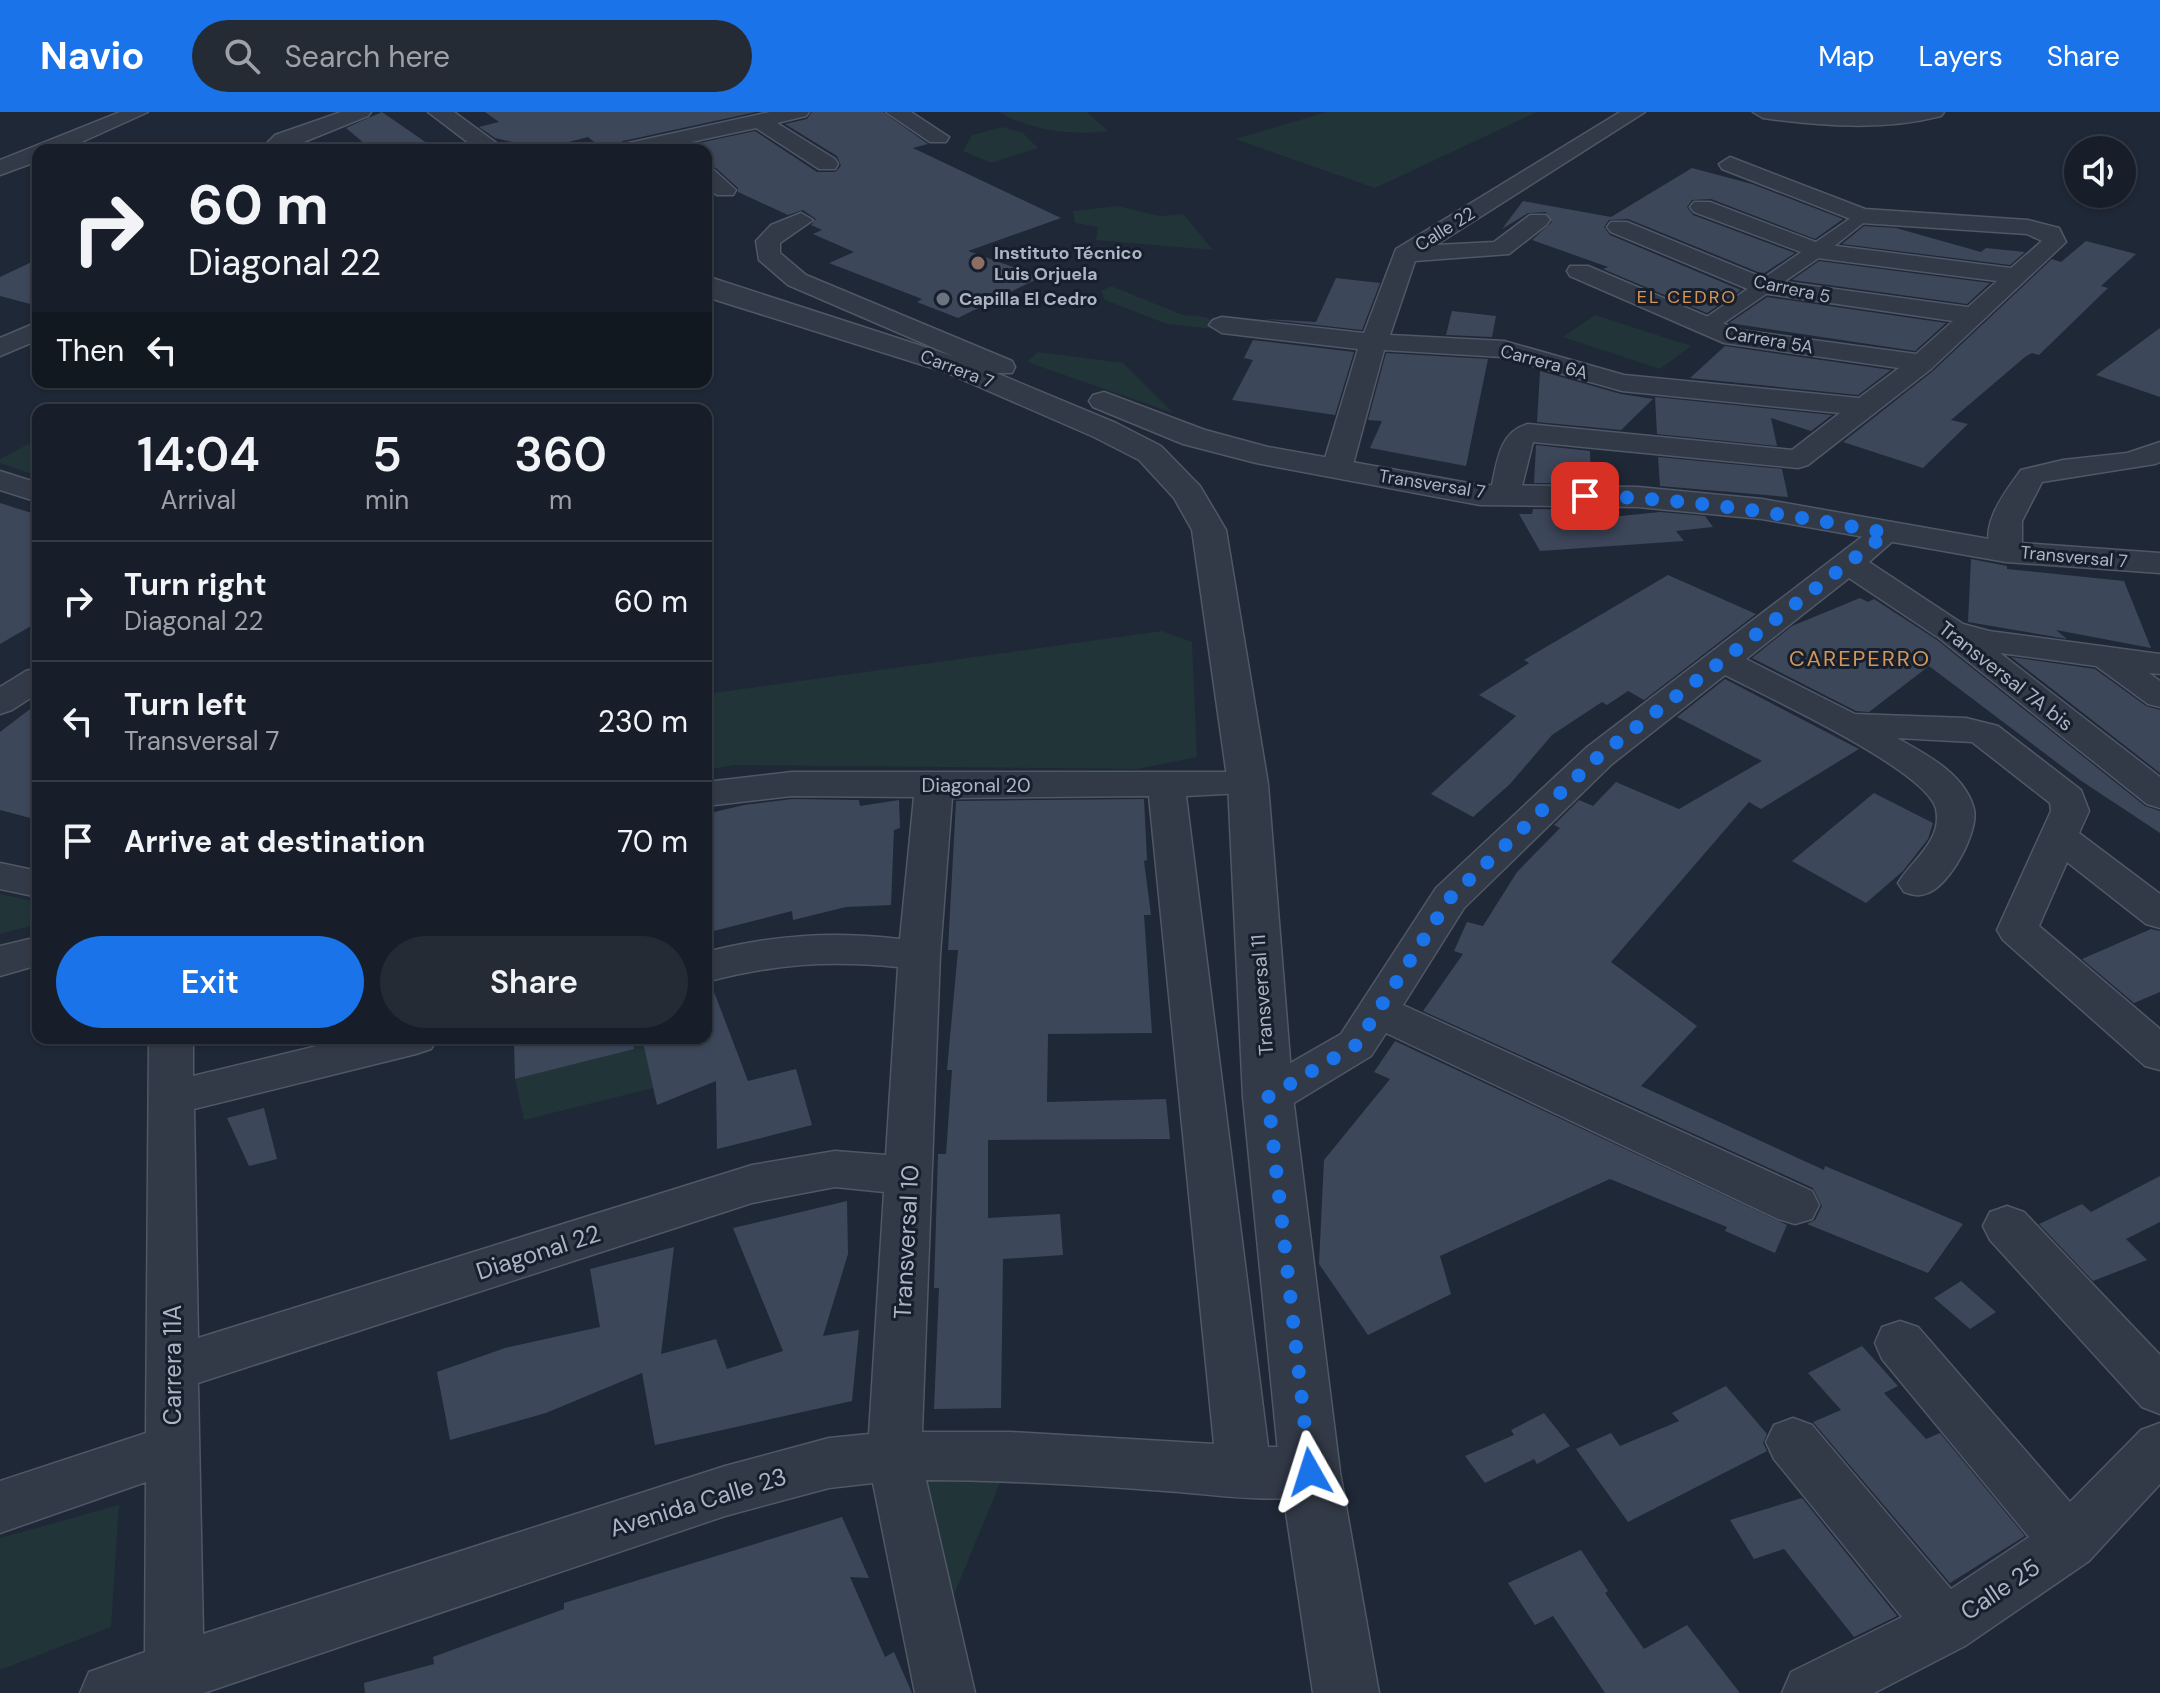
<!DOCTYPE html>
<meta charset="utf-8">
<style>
body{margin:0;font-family:"DM Sans",sans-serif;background:#242b35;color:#f1f3f6;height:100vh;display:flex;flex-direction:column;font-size:30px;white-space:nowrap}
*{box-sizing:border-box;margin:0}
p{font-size:26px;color:#9ea2a8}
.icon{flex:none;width:44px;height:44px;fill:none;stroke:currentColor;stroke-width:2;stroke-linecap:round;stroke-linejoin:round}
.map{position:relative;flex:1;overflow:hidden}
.side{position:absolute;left:32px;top:292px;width:680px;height:640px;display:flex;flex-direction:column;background:#171e29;border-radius:16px;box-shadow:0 2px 6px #0004,0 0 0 2px #363c46}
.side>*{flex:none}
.hud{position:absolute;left:32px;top:32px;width:680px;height:244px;border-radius:16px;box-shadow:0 2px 6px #0004,0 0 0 2px #363c46;background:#171e29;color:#f1f3f6;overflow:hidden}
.fabs{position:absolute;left:2064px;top:24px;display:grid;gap:16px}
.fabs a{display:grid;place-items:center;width:72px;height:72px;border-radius:50%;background:#171e29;box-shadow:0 2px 6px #0004,0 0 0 2px #363c46;font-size:40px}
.pin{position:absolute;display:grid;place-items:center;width:68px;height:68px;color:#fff;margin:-34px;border-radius:16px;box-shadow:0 4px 12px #0006}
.me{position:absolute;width:88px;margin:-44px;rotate:354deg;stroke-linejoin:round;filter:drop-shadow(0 0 6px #0008)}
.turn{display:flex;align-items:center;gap:28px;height:168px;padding:0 24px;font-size:36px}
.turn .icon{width:104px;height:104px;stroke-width:2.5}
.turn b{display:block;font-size:56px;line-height:68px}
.then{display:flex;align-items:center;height:76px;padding:0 24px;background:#0003;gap:16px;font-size:30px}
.eta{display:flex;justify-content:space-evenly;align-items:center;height:136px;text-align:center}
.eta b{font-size:48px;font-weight:600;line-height:56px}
.cta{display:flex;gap:16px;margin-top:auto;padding:16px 24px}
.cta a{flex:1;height:92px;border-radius:48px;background:#1a73e8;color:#fff;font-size:32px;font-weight:600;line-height:92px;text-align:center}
.cta a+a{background:#242b35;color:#f1f3f6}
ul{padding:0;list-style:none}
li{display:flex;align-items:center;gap:24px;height:120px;padding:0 24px;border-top:2px solid #363c46}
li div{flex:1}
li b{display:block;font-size:30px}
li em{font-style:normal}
header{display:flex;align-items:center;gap:48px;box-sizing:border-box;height:112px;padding:0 40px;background:#1a73e8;color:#fff}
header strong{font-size:38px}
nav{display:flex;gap:44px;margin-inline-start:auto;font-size:28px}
.search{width:560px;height:72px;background:#242b35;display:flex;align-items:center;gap:20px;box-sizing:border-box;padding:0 28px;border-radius:44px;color:#9ea2a8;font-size:30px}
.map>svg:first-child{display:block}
.green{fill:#213438}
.building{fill:#3d475a}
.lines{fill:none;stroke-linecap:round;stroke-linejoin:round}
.pedestrian-casing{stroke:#505766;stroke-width:3}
.minor-casing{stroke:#505766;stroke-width:3}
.tertiary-casing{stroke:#505766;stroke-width:3}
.pedestrian{fill:#333a47;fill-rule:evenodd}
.minor{fill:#333a47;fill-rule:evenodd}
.tertiary{fill:#333a47;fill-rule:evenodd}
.route{stroke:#1a73e8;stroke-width:14;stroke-dasharray:0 25.2}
.education-dot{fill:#8d6e63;stroke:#181f2c;stroke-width:3}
.worship-dot{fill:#6b7280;stroke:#181f2c;stroke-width:3}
.labels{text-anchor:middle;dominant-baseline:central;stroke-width:6;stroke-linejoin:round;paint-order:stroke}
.far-street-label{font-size:18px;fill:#acb4c5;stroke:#181f2c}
.far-poi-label{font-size:18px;font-weight:bold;fill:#acb4c5;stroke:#181f2c;text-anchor:start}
.far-neighbourhood-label{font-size:18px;letter-spacing:2px;fill:#d59657;stroke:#181f2c}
.street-label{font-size:20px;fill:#acb4c5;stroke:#181f2c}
.neighbourhood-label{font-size:22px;letter-spacing:2px;fill:#d59657;stroke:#181f2c}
.near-street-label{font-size:24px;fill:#acb4c5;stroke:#181f2c}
</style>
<header>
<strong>Navio</strong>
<div class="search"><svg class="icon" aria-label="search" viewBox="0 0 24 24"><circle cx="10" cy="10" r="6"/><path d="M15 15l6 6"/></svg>Search here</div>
<nav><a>Map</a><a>Layers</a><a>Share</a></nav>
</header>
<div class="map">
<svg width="2160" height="1581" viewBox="0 0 2160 1581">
<rect width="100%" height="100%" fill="#1f2837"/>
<path class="green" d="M 999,0 L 1087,0 L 1108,19 C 1071,24 1032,19 999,0 Z
M 1327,0 L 1537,0 L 1375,76 L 1235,27 Z
M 1003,15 L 1023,21 L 1038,36 L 991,51 L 963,39 L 972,23 Z
M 1117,94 L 1160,104 L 1183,102 L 1213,138 L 1096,128 L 1098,115 L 1075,111 L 1073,99 Z
M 1111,174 L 1183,203 L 1206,205 L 1225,218 L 1167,212 L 1105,188 L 1101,179 Z
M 1595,203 L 1691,234 L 1660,257 L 1563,225 Z
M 1038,240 L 1123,251 L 1173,301 L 1027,250 Z
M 38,327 L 38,364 L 0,351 L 0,347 Z
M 1162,519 L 1192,530 L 1197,645 L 1137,657 L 734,653 L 706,658 L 706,582 Z
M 0,782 L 38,790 L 38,812 L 0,822 Z
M 598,926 L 642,926 L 653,976 L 524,1008 L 515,967 L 600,945 Z
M 894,1344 L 1011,1344 L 933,1534 Z
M 119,1393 L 111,1515 L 0,1558 L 0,1426 Z"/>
<path class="building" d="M 382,0 L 437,38 L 372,38 L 346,16 Z
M 485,0 L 756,0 L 623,29 L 610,38 L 604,38 L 588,25 L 542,37 L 495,26 L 479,15 L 499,10 Z
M 812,0 L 883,0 L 928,32 L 913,36 L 1061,106 L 968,139 L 1041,165 L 958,206 L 917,190 L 922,187 L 829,151 L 854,140 L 813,122 L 822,118 L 811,113 L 816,107 L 803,98 L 788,103 L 738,80 L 738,76 L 716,56 L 706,53 L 706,38 L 685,34 L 755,19 L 817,60 L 835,60 L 841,54 L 837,44 L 785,12 L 807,7 Z
M 1692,56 L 1752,72 L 1843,107 L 1815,127 L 1711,87 L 1692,88 L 1687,95 L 1693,103 L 1795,141 L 1763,162 L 1628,107 L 1609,108 L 1604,115 L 1610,123 L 1741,178 L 1707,201 L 1603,157 L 1608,155 L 1532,128 L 1552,110 L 1546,100 L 1528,101 L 1502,117 L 1523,89 L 1611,105 Z
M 1864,114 L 1896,116 L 1981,140 L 1986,136 L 2025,140 L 2010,153 L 1842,132 Z
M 2086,129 L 2136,142 L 2101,174 L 2108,176 L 2039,243 L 2032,241 L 2025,245 L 1951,308 L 1968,312 L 1923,356 L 1843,330 L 1933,259 L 2052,147 L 2061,150 Z
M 38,147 L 38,194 L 0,184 L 0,165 Z
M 1819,149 L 1990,171 L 1967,192 L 1792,168 Z
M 1336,166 L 1380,171 L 1362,218 L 1264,207 L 1316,210 Z
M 1767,185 L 1946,211 L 1915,239 L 1729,211 Z
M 1452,199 L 1496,204 L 1492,225 L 1446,223 Z
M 2160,216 L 2160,285 L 2096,263 Z
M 1253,228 L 1354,240 L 1335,303 L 1232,288 L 1253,248 L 1244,246 Z
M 1725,234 L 1891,258 L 1858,283 L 1690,266 Z
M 1386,241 L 1488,247 L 1466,354 L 1370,336 L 1382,309 L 1368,308 Z
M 1540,259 L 1621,282 L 1653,287 L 1621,318 L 1537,310 Z
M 1655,285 L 1832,303 L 1811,319 L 1771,306 L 1777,334 L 1657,322 Z
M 1536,333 L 1590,339 L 1591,371 L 1534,371 Z
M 1658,345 L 1782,357 L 1788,385 L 1660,374 Z
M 0,391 L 38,403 L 38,510 L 0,532 Z
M 1533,397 L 1606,398 L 1611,405 L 1660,400 L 1705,404 L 1713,415 L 1676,419 L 1684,429 L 1540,439 L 1519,402 L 1532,402 Z
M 1971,447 L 2007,454 L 2007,457 L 2124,469 L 2151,536 L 2056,518 L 2067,527 L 1968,510 Z
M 1668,463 L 1756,502 L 1644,588 L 1628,579 L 1607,593 L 1602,590 L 1552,623 L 1510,672 L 1473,705 L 1431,682 L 1516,604 L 1479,583 L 1529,551 L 1524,548 Z
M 1860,486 L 1868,490 L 1874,487 L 1937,528 L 2145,694 L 2160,699 L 2160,721 L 2080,668 L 1929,554 L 1869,600 L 1856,599 L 1752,546 L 1792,514 Z
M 2011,545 L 2095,557 L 2146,594 L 2160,598 L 2160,661 Z
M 1725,567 L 1859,637 L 1761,697 L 1749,690 L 1611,850 L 1697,914 L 1641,974 L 1824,1058 L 1825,1054 L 1963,1112 L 1928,1161 L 1807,1112 L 1815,1108 L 1822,1094 L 1813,1076 L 1423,899 L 1463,842 L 1454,839 L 1467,810 L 1483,814 L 1517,760 L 1560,716 L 1554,713 L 1579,688 L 1593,694 L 1616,670 L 1679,697 L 1762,649 L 1677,605 Z
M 38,591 L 38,708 L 0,698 L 0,620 Z
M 1874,681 L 1933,711 L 1928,727 L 1903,759 L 1866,791 L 1792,749 Z
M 792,687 L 859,688 L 860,694 L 899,688 L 900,716 L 894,718 L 891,793 L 846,795 L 793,808 L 792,799 L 706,821 L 706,702 L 744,693 Z
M 1144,687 L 1147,748 L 1144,749 L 1151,803 L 1144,803 L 1152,921 L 1048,922 L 1047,990 L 1166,987 L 1170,1027 L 988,1028 L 988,1106 L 1060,1102 L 1063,1143 L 1003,1147 L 1001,1296 L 934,1297 L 939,1176 L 934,1176 L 938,1042 L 946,1042 L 952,958 L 947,958 L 958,838 L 948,838 L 956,689 Z
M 2151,817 L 2160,819 L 2160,880 L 2134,891 L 2082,847 Z
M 711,872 L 748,969 L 796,957 L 812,1013 L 717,1037 L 716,969 L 657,993 L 642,926 L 706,926 L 706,873 Z
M 533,926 L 632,926 L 634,937 L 515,967 L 514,931 Z
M 1395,929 L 1787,1113 L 1775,1141 L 1725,1119 L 1727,1115 L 1610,1067 L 1440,1144 L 1451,1182 L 1368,1223 L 1319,1152 L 1324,1048 L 1390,967 L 1374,960 Z
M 264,996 L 277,1047 L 249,1054 L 227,1006 Z
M 2160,1064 L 2160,1110 L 2126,1127 L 2147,1148 L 2093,1169 L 2039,1112 L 2082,1092 L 2091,1100 Z
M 847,1089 L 848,1142 L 823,1224 L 859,1218 L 852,1289 L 655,1333 L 642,1261 L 546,1301 L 450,1328 L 437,1260 L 505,1236 L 600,1215 L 590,1157 L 674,1135 L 661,1242 L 716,1227 L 727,1257 L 783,1239 L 733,1116 Z
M 1961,1169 L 1996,1200 L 1970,1217 L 1934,1186 Z
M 1862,1234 L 1898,1274 L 1884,1281 L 1926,1327 L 1940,1321 L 2025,1424 L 1950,1471 L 1813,1310 L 1841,1298 L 1808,1261 Z
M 1726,1274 L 1767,1322 L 1763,1331 L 1767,1339 L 1628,1410 L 1576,1337 L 1611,1321 L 1620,1334 L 1679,1309 L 1672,1301 Z
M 1544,1301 L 1570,1334 L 1537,1352 L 1534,1347 L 1485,1371 L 1465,1344 L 1514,1323 L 1511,1318 Z
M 1802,1386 L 1897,1504 L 1854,1525 L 1784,1437 L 1754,1447 L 1730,1408 Z
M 842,1405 L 869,1466 L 850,1465 L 885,1545 L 894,1540 L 912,1581 L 365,1581 L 364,1571 L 434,1552 L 433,1545 L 564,1497 L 564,1491 Z
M 1581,1438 L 1608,1479 L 1605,1481 L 1644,1537 L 1687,1513 L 1740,1581 L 1605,1581 L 1553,1504 L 1535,1513 L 1508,1471 Z"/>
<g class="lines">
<g class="pedestrian-casing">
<path id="pedestrian" d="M 1861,99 L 1867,100 L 1867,108 L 1823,143 L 1712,219 L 1698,219 L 1695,215 L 1698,211 Z"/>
</g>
<g class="minor-casing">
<path id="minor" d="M 120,0 L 148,0 L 64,38 L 38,38 L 38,49 L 0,63 L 0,48 Z
M 341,0 L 371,0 L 368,4 L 284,38 L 260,38 L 275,23 Z
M 770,0 L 809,0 L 806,4 L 777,11 L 835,47 L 838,52 L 835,57 L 819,57 L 756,16 L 654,38 L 613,38 L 624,32 Z
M 886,0 L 911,0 L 949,25 L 946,30 L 930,30 Z
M 1620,0 L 1645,0 L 1436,133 L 1494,130 L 1530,103 L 1546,103 L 1550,108 L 1546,113 L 1509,142 L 1415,149 L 1390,223 L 1504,229 L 1624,263 L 1859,286 L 1899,256 L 1724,231 L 1570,164 L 1567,159 L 1570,154 L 1588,154 L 1739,218 L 1916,242 L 1953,209 L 1755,180 L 1611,120 L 1607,115 L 1611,110 L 1627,110 L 1769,168 L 1968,195 L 1997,169 L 1817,146 L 1694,100 L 1690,95 L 1694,90 L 1710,90 L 1821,132 L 2011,156 L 2042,129 L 2027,122 L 1861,111 L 1722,57 L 1719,52 L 1730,45 L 1865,97 L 2028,108 L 2059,116 L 2066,130 L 1931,257 L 1808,353 L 1798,356 L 1533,330 L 1520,382 L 1516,388 L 1494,388 L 1490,382 C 1497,354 1497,320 1528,312 L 1792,338 L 1840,301 L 1622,279 L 1502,245 L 1384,238 L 1352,356 L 1347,362 L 1327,362 L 1322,356 L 1358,237 L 1222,221 L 1209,213 L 1213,208 L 1222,205 L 1364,221 L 1396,137 Z
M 1753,0 L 1944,0 L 1941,4 C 1883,19 1822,14 1763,6 Z
M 706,56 L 714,58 L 736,78 L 733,83 L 717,83 L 706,74 Z
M 801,101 L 813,108 L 780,131 L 780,141 L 806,163 L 1012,249 L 1015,255 L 1012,261 L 992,261 L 788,173 L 759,148 L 756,129 L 771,113 Z
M 38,210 L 38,228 L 0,244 L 0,226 Z
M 2160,330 L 2160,350 L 2155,352 L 2042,370 L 2022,409 L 2022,440 L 2017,447 L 1995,447 C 1975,418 2004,381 2021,358 L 2063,348 L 2127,341 Z
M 0,359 L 38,371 L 38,390 L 0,378 Z
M 1887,412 L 1898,414 L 1902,421 L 1869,450 L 1963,512 L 1989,519 L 2160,542 L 2160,562 L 2149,561 L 2160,569 L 2160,595 L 2148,592 L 2096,554 L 2000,541 L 2160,665 L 2160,696 L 2147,692 L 1939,526 L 1849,466 L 1746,547 L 1855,602 L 1966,606 L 1998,614 L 2081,678 L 2089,699 L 2079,721 L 2160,782 L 2160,816 L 2146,812 L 2067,750 L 2039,814 L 2160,917 L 2160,958 L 2145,954 L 2003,828 L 1997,818 L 2051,699 L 2050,691 L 1972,630 L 1897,626 C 1926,642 1965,662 1974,697 C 1979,720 1950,773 1928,781 C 1919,785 1913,783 1904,780 L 1898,771 C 1912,748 1943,728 1936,697 C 1927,658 1765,584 1725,563 L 1612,652 L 1464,796 L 1403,893 L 1812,1079 L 1819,1093 L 1812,1107 L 1795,1112 L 1778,1107 L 1386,921 L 1371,944 L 1284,997 L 1268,1002 L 1252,997 L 1246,985 L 1252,973 L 1341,922 L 1436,776 L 1586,636 L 1876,414 Z
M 38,556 L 38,581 L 12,598 L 0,602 L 0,575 L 26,559 Z
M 792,660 L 1248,660 L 1261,664 L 1267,672 L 1261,680 L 1186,684 L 1268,1335 L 1310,1335 L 1329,1342 L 1337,1360 L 1329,1378 C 1284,1395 1214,1382 1165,1379 C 1085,1373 1006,1368 926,1368 L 975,1581 L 915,1581 L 873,1371 L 829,1376 L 725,1404 L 204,1581 L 80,1581 L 89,1560 L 145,1540 L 146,1370 L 0,1421 L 0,1369 L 146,1321 L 149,926 L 193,926 L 193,964 L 350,926 L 438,926 L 431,937 L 416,942 L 194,997 L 198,1226 L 752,1053 L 835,1039 L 886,1043 L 898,855 C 828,848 774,852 706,870 L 706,840 C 774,823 830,819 900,827 L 914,685 L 792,684 L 706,694 L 706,670 ZM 1149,684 L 1214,1332 L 1011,1320 L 922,1320 L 940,843 L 952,686 ZM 835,1075 L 884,1080 L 869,1322 L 829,1326 L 725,1354 L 203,1522 L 198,1271 L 752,1091 Z
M 0,751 L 38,759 L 38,785 L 0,777 Z
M 38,825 L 38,853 L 0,864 L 0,834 Z
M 2007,1094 L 2024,1100 L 2160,1243 L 2160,1302 L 2142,1295 L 1990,1128 L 1983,1114 L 1990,1100 Z
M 1900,1209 L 1918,1215 L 2070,1390 L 2141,1318 L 2160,1311 L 2160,1372 L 2089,1449 L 1965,1534 L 1874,1581 L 1782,1581 L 1791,1560 L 1902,1505 L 1774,1347 L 1766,1330 L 1774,1313 L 1793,1306 L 1812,1313 L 1951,1477 L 2029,1425 L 1882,1247 L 1875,1231 L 1882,1215 Z"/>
</g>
<g class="tertiary-casing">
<path id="tertiary" d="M 428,0 L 454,0 L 506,38 L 478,38 Z
M 706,164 L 965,248 L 1116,311 L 1161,334 L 1200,374 L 1226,418 L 1268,672 L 1293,985 L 1340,1360 L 1379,1581 L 1313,1581 L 1280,1360 L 1243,985 L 1228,672 L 1192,418 L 1174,386 L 1139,348 L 1094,325 L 945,260 L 716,188 L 706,183 Z
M 1104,280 L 1205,318 L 1268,335 L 1480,373 L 1638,375 L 1762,387 L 2006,430 L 2160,441 L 2160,461 L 2006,450 L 1762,407 L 1638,395 L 1480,393 L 1256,351 L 1183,332 L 1093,295 L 1089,289 L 1093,283 Z"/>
</g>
<use href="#pedestrian" class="pedestrian"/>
<use href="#minor" class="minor"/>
<use href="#tertiary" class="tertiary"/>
</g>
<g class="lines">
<path class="route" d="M 1310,1360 L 1268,985 L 1356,933 L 1450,786 L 1599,644 L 1887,421 C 1786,402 1687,386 1585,384"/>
</g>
<circle class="education-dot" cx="978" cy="151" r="8"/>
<circle class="worship-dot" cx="943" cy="187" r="8"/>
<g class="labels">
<g class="far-street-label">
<text transform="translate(1445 117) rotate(-32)">Calle 22</text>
<text transform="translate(1792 177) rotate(12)">Carrera 5</text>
<text transform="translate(1769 228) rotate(10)">Carrera 5A</text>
<text transform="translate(1544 250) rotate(15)">Carrera 6A</text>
<text transform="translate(957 257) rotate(21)">Carrera 7</text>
<text transform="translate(1432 372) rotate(9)">Transversal 7</text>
<text transform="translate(2074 445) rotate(5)">Transversal 7</text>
</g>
<g class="far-poi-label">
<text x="994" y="141">Instituto Técnico<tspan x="994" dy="21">Luis Orjuela</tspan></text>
<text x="959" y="187">Capilla El Cedro</text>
</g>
<g class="far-neighbourhood-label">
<text x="1687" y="185">EL CEDRO</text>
</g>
<g class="street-label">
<text transform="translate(2006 564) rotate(38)">Transversal 7A bis</text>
<text x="976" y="673">Diagonal 20</text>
<text transform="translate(1262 883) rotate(-94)">Transversal 11</text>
</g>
<g class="neighbourhood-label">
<text x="1860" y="546">CAREPERRO</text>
</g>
<g class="near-street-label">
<text transform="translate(906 1130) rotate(-87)">Transversal 10</text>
<text transform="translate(538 1140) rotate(-18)">Diagonal 22</text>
<text transform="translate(172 1253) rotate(-90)">Carrera 11A</text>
<text transform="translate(698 1390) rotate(-17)">Avenida Calle 23</text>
<text transform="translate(2000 1477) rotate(-34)">Calle 25</text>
</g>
</g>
</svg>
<div class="fabs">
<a><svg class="icon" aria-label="sound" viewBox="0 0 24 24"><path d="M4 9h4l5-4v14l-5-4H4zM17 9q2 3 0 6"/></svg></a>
</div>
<div class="pin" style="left:1585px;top:384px;background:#d93025"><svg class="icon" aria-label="arrive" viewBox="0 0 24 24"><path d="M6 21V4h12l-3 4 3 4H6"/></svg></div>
<svg class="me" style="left:1310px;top:1360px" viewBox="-20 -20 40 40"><path d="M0-17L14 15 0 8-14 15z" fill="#1a73e8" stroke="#fff" stroke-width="4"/></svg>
<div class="hud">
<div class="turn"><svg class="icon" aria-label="right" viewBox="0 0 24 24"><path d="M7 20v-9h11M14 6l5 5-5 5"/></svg><div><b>60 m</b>Diagonal 22</div></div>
<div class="then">Then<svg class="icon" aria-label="left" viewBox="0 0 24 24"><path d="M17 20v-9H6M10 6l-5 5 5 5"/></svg></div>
</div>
<section class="side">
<div class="eta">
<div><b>14:04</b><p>Arrival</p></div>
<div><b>5</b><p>min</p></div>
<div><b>360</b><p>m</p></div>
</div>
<ul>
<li><svg class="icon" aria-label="right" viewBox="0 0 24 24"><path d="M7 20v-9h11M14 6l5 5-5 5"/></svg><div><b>Turn right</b><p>Diagonal 22</p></div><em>60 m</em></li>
<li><svg class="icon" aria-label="left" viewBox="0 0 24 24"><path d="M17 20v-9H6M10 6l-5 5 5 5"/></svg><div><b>Turn left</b><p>Transversal 7</p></div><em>230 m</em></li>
<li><svg class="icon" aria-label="arrive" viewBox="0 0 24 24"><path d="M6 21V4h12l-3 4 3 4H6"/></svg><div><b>Arrive at destination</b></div><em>70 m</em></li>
</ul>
<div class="cta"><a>Exit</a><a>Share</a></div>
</section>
</div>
